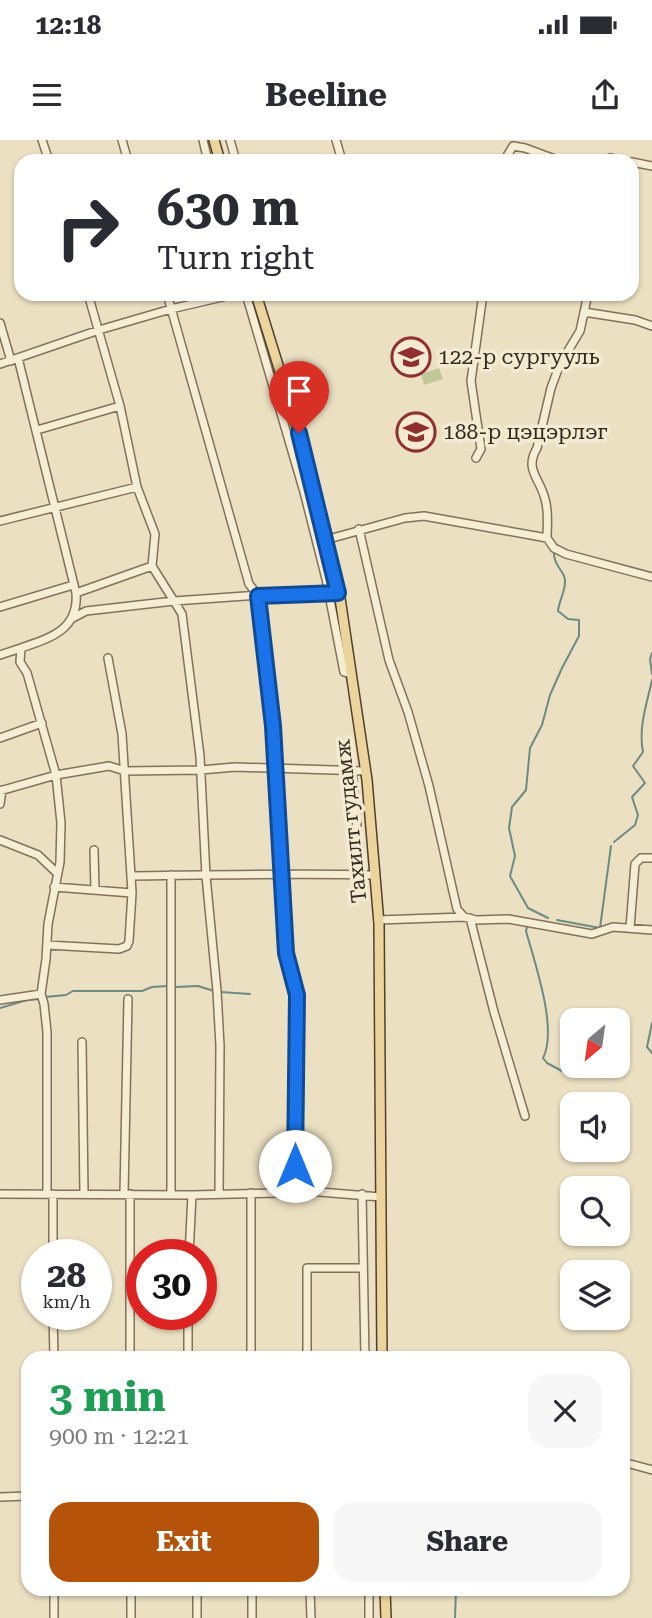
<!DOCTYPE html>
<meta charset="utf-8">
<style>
body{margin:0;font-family:"Roboto Serif",serif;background:#f7f7f7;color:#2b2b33;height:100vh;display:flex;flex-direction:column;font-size:26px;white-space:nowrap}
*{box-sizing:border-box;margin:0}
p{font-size:23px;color:#7c7c81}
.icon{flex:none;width:38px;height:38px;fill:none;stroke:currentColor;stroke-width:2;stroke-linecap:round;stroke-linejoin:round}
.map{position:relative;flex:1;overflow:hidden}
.sheet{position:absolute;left:21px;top:1211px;width:609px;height:245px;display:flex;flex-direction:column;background:#fff;border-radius:21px;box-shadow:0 2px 5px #0004}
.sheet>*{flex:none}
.guide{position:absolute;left:14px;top:14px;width:625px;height:147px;border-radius:21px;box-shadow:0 2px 5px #0004;background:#fff;color:#2b2b33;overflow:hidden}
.needle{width:46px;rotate:209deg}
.buttons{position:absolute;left:560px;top:868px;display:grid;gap:14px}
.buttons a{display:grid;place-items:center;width:70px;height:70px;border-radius:14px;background:#fff;box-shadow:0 2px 5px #0004;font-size:35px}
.speed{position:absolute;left:21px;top:1099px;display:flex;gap:14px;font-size:35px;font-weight:700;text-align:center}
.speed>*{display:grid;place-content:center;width:91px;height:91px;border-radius:50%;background:#fff;box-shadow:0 2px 5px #0004;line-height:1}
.speed small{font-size:18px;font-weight:400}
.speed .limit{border:10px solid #d22;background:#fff;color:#111}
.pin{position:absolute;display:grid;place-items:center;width:60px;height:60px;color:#fff;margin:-72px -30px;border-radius:50% 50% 50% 0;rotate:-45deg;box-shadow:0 0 7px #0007}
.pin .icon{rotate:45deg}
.me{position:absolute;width:77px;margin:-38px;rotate:0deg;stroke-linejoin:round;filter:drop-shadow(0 0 5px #0008)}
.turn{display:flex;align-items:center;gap:24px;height:147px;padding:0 28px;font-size:32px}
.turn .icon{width:91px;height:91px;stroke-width:2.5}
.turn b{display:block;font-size:49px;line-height:60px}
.round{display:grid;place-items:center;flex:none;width:74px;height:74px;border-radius:21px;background:#f7f7f7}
.headline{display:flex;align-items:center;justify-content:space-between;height:119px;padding:0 28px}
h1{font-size:42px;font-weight:700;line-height:52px;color:#1e9e55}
.cta{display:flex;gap:14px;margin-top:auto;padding:14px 28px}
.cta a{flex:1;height:80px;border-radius:21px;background:#b45309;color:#fff;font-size:28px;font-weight:700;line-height:80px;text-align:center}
.cta a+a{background:#f7f7f7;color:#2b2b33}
.status{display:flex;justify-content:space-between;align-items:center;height:49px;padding:0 35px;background:#fff;direction:ltr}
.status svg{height:19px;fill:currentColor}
header{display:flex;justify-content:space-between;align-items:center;height:91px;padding:0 28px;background:#fff;font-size:32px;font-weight:700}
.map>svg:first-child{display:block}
.park{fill:#c1c897}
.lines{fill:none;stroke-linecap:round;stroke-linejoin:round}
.stream{stroke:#6c8b84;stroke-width:2}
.minor-casing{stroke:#83715a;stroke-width:10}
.major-casing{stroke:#51402f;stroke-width:12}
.minor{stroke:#f6edd5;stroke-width:7}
.major{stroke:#ecd59c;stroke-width:9}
.route-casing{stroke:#114b97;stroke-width:18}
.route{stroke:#1a73e8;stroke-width:12}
.labels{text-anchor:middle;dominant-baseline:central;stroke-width:7;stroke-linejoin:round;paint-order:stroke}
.poi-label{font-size:21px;fill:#34291e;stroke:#f3ead1;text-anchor:start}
.street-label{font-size:21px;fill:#34291e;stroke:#f3ead1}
</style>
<div class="status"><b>12:18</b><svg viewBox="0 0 49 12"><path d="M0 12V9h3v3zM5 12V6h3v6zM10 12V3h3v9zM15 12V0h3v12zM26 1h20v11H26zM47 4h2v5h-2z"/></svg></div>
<header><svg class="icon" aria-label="menu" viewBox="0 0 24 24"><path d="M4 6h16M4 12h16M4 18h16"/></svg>Beeline<svg class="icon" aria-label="share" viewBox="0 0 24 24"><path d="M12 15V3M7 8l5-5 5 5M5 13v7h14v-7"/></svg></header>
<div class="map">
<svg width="652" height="1478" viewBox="0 0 652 1478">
<rect width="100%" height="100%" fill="#ebe0c2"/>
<path class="park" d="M 439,228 L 443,239 L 424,245 L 421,234 Z"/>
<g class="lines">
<path class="stream" d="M 652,513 L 650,519 L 652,534
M 614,702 L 635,685 L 638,675 L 632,657 L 645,643 L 633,626 L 643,612 C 638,588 647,563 652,540
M 548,778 L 528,768 L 510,736 L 515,716 L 509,688 L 512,667 L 526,650 L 530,608 L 542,585 L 550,555 L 562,528 L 579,496 L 579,480 L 568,479 L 558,471 C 559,460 568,446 564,436 C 560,427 554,424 554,414
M 557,780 L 600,788 L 611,706
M 527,787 L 526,791 C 535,824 558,889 543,918 L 547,923 L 573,937
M 176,847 L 198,846 L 214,851
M 220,852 L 250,854
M 45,857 L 66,855 L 73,851 L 142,851 L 152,847 L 167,846
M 0,868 L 27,860 L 40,859
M 652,883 L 647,907 L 652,913
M 455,1478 L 456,1449"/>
<g class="minor-casing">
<path id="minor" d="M 42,0 L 49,21
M 122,0 L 128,21
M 203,0 L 208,21
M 230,0 L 236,21
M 336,0 L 342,21
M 504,21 L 513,6 L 525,8 L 560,21
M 610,21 L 610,18 L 624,21
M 632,22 L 652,26
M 88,154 L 120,266 L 137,347 L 155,394 L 152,426 L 182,474 L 200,616 L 206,736 L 217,851 L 220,906 L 219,1053
M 167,154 L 249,444 L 258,455 L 273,586 L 286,813 L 297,855 L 295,1050
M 246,154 L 304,352 L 326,439 L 344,532 L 351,534
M 584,172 L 635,180 L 652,186
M 0,183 L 11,221
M 18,218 L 76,453
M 0,224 L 99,190 L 171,169 L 235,154
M 37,290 L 120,266
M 476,318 L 481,309 L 471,241 L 483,154
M 0,381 L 137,347
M 359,389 L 389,520 L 408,572 L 429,646 L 457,769 L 464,777
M 547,398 C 547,386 549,372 545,359 C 540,338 524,330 537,308 L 551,248 L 560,224 L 580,191 L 588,154
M 325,400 L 405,378 L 424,376 L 547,398 L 554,408 L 566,414 L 652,437
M 0,467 L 73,445
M 71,479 L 86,471 L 174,461 L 258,455 L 334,454
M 21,508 C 50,498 79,490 76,453 L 152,426
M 0,515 L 21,508 L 20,522 L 27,533 L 56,635 L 61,683 L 60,722 L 48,784 L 46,819 L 41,854 L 44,864 L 47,892 L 47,1054
M 108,518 L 122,594 L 131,736
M 0,598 L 42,583
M 352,630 L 361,735
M 0,651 L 56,635 L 109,626 L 125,631 L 201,630 L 235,627 L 366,631
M 0,664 L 2,650
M 0,700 L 38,715 L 57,733
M 94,710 L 95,750
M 54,747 L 132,753 L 131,736 C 212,735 294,733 375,735
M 470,778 L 494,872 L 525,976
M 378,780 L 464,777 L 476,780 L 508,779 L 592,794 L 613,787 L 652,790
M 630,788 L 635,724 L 641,718 L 652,718
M 47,805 L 119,809 L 127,806 L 129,801 L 132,753
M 0,860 L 41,854
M 82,902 L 84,1054
M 251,1053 L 251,1218
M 0,1054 L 192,1055 L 280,1053 L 295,1050 L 381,1057
M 53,1054 L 53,1115
M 124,1054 L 128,859
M 130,1054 L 130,1218
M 171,1054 L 171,735
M 362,1054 L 365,1218
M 189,1115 L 192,1055
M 53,1174 L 54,1218
M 188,1174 L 188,1218
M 307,1218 L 307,1128 L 362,1128
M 623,1322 L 652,1330
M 0,1357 L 28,1356
M 197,1449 L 197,1478
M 310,1449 L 311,1478
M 54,1478 L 54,1449
M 131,1478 L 131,1449
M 252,1478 L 252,1449
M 369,1478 L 369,1449"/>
</g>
<g class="major-casing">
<path id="major" d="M 214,0 L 220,21
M 256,154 L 299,293 L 340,458 L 367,640 L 379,784 L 382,1218
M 385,1449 L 386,1478"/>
</g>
<use href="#minor" class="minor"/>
<use href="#major" class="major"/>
</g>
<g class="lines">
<g class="route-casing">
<path id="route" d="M 295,1026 L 297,855 L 286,813 L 273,586 L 258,456 L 338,453 L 299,293"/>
</g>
<use href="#route" class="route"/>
</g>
<defs>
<g id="school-ring" transform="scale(2.0125)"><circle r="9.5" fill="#f3ead1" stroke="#8f302e" stroke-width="1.5"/><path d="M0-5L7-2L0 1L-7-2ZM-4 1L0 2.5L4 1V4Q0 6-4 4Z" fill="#8f302e"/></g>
</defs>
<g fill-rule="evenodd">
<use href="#school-ring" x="411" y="217"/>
<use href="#school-ring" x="416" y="292"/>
</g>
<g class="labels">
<g class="poi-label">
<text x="438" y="217">122-р сургууль</text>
<text x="443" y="292">188-р цэцэрлэг</text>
</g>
<g class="street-label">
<text transform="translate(351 681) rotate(-96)">Тахилт гудамж</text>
</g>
</g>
</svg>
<div class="buttons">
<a><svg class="needle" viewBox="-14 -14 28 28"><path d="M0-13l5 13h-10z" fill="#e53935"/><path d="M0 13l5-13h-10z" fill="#7c7c81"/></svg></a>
<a><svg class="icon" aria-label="sound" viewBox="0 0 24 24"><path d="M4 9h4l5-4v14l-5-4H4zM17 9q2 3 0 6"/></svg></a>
<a><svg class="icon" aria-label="search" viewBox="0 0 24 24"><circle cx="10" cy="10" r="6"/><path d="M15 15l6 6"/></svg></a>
<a><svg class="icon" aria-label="layers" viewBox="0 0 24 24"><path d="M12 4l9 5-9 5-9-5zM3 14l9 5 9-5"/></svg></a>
</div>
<div class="speed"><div>28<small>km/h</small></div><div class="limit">30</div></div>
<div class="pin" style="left:299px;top:293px;background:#d93025"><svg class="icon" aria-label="arrive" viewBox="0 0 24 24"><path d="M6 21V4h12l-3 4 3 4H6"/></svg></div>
<svg class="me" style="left:295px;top:1026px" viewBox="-20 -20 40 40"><circle r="19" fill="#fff"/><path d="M0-13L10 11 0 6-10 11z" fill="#1a73e8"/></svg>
<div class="guide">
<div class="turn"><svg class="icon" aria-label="right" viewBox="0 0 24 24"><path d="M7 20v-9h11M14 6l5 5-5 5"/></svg><div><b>630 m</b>Turn right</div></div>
</div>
<section class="sheet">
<div class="headline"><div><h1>3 min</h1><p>900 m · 12:21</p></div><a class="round"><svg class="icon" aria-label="close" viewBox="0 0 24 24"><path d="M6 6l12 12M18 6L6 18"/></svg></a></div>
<div class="cta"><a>Exit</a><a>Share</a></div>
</section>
</div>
